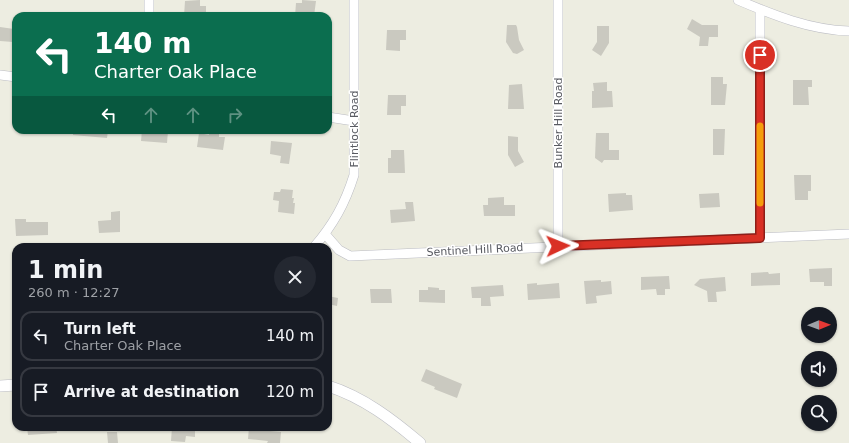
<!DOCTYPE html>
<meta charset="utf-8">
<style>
body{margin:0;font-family:"DejaVu Sans",sans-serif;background:#242831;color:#f1f3f6;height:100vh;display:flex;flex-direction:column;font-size:15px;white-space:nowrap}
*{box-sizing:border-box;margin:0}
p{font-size:13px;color:#9ea1a6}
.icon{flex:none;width:22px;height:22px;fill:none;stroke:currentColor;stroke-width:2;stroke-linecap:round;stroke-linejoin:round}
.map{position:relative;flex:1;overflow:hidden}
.panel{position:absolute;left:12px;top:243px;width:320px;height:188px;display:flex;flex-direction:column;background:#171b24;border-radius:12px;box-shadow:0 1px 3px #0004}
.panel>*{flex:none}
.guide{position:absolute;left:12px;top:12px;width:320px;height:122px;border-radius:12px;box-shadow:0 1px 3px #0004;background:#0b6e4f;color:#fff;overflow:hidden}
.needle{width:26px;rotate:89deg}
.tools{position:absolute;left:801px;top:307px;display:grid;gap:8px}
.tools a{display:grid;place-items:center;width:36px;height:36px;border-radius:50%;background:#171b24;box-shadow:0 1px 3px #0004;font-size:20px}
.pin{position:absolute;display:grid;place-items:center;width:34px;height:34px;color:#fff;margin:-17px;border:2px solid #fff;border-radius:50%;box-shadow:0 1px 4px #0007}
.me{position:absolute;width:44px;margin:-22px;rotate:88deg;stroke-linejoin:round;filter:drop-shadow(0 0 3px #0008)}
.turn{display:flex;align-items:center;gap:14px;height:84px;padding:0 16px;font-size:18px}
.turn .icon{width:52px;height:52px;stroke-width:2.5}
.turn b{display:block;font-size:28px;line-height:34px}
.lanes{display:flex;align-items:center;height:38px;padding:0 16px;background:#0003;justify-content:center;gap:20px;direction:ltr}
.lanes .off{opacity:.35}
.round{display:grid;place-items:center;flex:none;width:42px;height:42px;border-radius:21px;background:#242831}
.head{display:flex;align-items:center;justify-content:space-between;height:68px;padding:0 16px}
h1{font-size:24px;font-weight:700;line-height:30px}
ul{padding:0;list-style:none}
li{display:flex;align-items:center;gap:12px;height:50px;margin:0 8px 6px;padding:0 8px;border:2px solid #363941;border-radius:12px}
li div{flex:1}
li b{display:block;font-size:15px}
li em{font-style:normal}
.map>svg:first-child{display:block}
.building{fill:#cac9c0}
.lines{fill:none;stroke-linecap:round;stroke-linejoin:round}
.minor-casing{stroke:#bbbcc3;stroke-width:10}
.tertiary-casing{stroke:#bbbcc3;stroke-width:12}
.minor{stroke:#fff;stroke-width:9}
.tertiary{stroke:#fff;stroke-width:11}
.route-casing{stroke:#8d1f18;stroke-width:10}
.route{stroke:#d93025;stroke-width:7}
.slow{stroke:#f59e0b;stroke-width:7}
.labels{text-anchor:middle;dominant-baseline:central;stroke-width:3;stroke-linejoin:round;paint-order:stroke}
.street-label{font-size:11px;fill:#595b62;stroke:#fff}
</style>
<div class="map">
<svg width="849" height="443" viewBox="0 0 849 443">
<rect width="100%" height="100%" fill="#edede1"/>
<path class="building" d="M 200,0 L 200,6 L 206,6 L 206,16 L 184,16 L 185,1 Z
M 302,0 L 316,1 L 314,16 L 295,16 L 296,3 L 302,3 Z
M 692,19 L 702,25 L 718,25 L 718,37 L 709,37 L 708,46 L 699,46 L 700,37 L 687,29 Z
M 507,25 L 516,25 L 517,27 L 519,40 L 524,50 L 517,54 L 513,53 L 506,42 Z
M 597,26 L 609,26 L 609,43 L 601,56 L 592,50 L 597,42 Z
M 0,27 L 14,29 L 13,42 L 0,41 Z
M 387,30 L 406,30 L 406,40 L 400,40 L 400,51 L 386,50 Z
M 711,77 L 723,77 L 723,84 L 727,84 L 725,105 L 711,105 Z
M 793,80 L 812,80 L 812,87 L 808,87 L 809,105 L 793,105 Z
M 607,82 L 607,91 L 612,91 L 613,107 L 592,108 L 592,91 L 594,91 L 593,83 Z
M 522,84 L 524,109 L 508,109 L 509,85 Z
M 388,95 L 406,95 L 406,106 L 401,106 L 401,115 L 387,115 Z
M 713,129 L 725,129 L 724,155 L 713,155 Z
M 73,130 L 108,130 L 107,138 L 73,135 Z
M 142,130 L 168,131 L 167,143 L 141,141 Z
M 209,132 L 219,133 L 219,137 L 225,137 L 223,150 L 197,147 L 199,133 L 209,135 Z
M 596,133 L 609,133 L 609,150 L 619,150 L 619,160 L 604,160 L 602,163 L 595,158 Z
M 508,136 L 518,137 L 518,151 L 524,162 L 515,167 L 508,155 Z
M 271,141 L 292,143 L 289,164 L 280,163 L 281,156 L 270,154 Z
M 391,150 L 404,150 L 405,173 L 388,173 L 388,158 L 391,158 Z
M 794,175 L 811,175 L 811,191 L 808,191 L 808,200 L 795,200 Z
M 281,189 L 293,190 L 292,198 L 294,198 L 293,203 L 295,203 L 294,214 L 278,212 L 279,201 L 273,200 L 274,192 L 280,192 Z
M 626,193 L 626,195 L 632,195 L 633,210 L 609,212 L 608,194 Z
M 719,193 L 720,207 L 700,208 L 699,194 Z
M 504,197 L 504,205 L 515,205 L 515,216 L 484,216 L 483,205 L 488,205 L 488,198 Z
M 405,202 L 413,202 L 415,221 L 391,223 L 390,210 L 406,209 Z
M 120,211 L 120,232 L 99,233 L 98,221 L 111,220 L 111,212 Z
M 15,219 L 26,219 L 26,222 L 48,222 L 48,235 L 16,236 Z
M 832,268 L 832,286 L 824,286 L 824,282 L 810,282 L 809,269 Z
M 768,272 L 769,274 L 780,273 L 780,285 L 751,286 L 751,273 Z
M 669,276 L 670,289 L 665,289 L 665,295 L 657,295 L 656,289 L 641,290 L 641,277 Z
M 725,277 L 726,291 L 716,292 L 717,302 L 708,302 L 707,291 L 694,285 L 700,279 Z
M 601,280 L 601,282 L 611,281 L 612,294 L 596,296 L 597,303 L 586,304 L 584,281 Z
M 537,283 L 537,285 L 559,283 L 560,298 L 528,300 L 527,284 Z
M 503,285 L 504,296 L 490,297 L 491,306 L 481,306 L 481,298 L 472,298 L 471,287 Z
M 428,287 L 439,288 L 439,290 L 445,290 L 445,303 L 419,302 L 419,290 L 428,290 Z
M 370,289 L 391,289 L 392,303 L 371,303 Z
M 328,296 L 338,298 L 337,306 L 328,304 Z
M 426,369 L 462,384 L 457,398 L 434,389 L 435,387 L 421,381 Z
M 27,427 L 56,427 L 57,433 L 28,435 Z
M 172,427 L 195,427 L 195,437 L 186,436 L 185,442 L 171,441 Z
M 249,427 L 270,429 L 270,431 L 281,432 L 280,443 L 267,443 L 268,441 L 248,439 Z
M 107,432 L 117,432 L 118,443 L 108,443 Z"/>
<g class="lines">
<g class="minor-casing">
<path id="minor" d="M 738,0 C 773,15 810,30 849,31
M 760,9 L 760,238
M 149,16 L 149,0
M 0,75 L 16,77
M 328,117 L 354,121
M 325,234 L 339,250 L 350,256 L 849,234
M 558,246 L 558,0
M 314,247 C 333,225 345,204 354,175 L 354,0"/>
</g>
<g class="tertiary-casing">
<path id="tertiary" d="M 0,386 L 16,385
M 328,386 C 363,397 393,420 420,443"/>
</g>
<use href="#minor" class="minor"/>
<use href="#tertiary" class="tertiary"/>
</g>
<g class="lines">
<g class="route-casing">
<path id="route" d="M 558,246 L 760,238 L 760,55"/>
</g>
<use href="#route" class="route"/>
<path class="slow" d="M 760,126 L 760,203"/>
</g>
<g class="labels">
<g class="street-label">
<text transform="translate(558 123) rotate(-90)">Bunker Hill Road</text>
<text transform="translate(354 129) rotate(-90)">Flintlock Road</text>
<text transform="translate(475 250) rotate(-3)">Sentinel Hill Road</text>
</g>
</g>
</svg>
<div class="tools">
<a><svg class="needle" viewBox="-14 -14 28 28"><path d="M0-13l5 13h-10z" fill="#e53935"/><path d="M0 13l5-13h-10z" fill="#9ea1a6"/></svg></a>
<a><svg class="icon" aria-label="sound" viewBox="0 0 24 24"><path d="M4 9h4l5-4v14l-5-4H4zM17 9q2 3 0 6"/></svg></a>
<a><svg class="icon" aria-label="search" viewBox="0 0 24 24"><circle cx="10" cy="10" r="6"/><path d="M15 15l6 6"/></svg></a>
</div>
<div class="pin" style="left:760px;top:55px;background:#d93025"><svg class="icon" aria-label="arrive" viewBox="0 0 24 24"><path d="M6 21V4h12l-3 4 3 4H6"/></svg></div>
<svg class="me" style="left:558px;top:246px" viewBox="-20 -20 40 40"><path d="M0-17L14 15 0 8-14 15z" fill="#d93025" stroke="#fff" stroke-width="4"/></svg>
<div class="guide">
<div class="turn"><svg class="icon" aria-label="left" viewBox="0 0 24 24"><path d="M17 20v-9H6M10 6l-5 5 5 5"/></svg><div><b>140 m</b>Charter Oak Place</div></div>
<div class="lanes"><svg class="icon" aria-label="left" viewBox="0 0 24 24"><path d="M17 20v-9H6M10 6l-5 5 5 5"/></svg><svg class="icon off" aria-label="ahead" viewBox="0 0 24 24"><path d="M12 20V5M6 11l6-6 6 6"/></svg><svg class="icon off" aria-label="ahead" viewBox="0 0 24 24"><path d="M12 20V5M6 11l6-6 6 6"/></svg><svg class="icon off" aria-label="right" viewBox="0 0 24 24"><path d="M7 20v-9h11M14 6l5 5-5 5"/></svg></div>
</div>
<section class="panel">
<div class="head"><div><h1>1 min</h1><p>260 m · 12:27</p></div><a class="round"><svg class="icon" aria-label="close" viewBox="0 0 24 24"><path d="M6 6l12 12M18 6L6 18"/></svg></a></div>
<ul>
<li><svg class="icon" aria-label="left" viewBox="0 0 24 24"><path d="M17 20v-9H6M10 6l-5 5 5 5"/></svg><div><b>Turn left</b><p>Charter Oak Place</p></div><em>140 m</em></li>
<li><svg class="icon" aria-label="arrive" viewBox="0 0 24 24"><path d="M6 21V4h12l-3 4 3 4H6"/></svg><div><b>Arrive at destination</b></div><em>120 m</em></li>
</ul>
</section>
</div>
